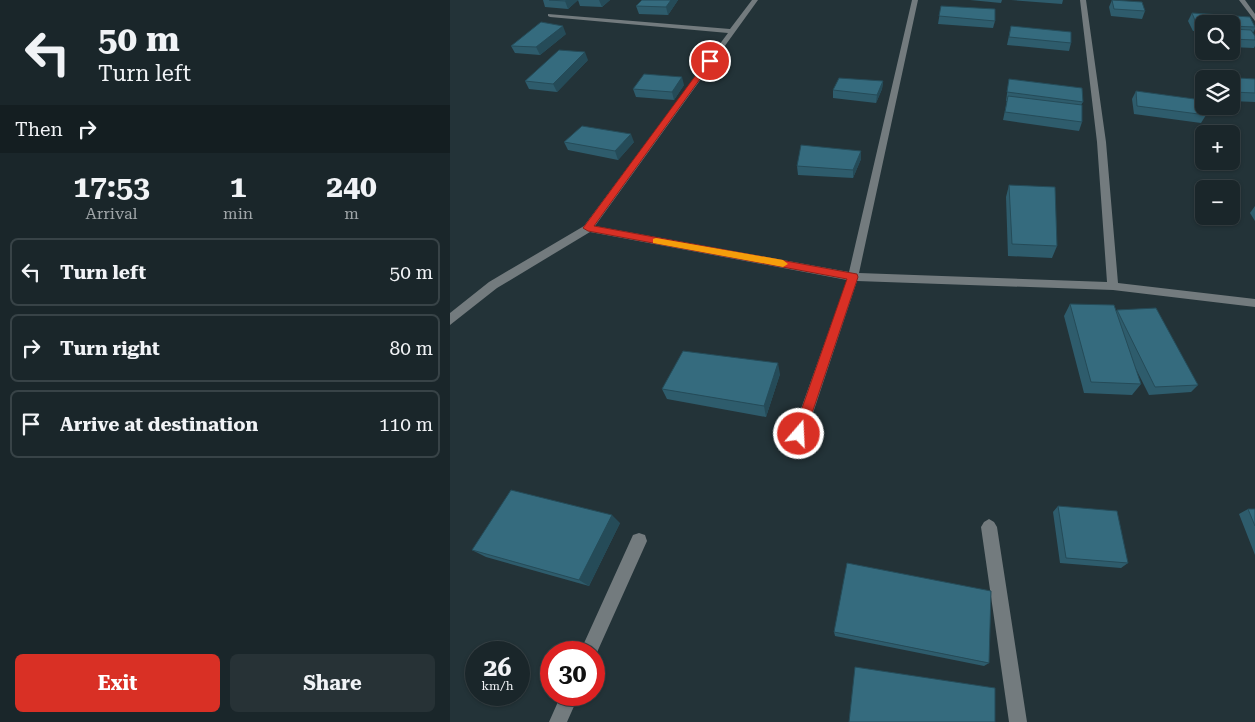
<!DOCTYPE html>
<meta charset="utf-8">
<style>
body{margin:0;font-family:"Roboto Serif",serif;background:#273236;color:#f1f3f6;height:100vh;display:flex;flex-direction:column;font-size:19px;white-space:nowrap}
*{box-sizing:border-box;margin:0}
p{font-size:16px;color:#9fa5a8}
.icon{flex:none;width:28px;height:28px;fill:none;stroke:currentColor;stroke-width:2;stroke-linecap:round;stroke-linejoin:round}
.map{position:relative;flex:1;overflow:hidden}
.drawer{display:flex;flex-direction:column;background:#1a262a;width:450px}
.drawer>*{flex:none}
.hud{background:#1a262a;color:#f1f3f6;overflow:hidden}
.buttons{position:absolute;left:745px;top:15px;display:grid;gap:10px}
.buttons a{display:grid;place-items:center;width:45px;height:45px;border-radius:8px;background:#1a262a;box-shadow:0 1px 4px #0004,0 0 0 1px #384347;font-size:25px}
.speed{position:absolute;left:15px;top:641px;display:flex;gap:10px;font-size:25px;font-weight:700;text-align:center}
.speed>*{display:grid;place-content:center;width:65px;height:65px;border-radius:50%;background:#1a262a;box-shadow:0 1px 4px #0004,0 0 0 1px #384347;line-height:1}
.speed small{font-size:12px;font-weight:400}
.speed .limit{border:8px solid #d22;background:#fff;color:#111}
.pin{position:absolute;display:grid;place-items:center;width:42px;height:42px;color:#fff;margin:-21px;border:2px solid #fff;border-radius:50%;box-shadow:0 1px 5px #0007}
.me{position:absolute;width:55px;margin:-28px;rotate:19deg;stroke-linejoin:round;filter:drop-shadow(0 0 4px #0008)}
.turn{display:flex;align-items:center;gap:18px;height:105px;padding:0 15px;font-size:22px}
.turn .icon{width:65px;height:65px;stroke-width:2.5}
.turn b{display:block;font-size:35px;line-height:42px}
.then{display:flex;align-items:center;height:48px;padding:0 15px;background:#0003;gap:10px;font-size:19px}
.eta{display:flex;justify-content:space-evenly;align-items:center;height:85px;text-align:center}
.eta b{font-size:30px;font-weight:700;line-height:35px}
.primary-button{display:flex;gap:10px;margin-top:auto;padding:10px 15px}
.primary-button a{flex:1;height:58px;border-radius:8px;background:#d93025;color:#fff;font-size:20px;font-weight:700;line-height:58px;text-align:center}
.primary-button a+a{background:#273236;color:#f1f3f6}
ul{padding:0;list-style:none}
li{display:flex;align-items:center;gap:15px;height:68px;margin:0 10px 8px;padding:0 5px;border:2px solid #384347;border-radius:8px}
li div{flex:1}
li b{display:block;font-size:19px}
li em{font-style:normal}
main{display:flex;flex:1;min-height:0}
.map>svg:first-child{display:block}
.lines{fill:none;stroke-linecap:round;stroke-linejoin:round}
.minor{fill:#737b7e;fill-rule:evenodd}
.wall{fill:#2e5c6c}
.shaded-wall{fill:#254b58}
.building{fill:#356b7e;stroke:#254b58}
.route{fill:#d93025;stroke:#8d1f18}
.slow{fill:#f59e0b}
</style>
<main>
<section class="drawer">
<div class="hud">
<div class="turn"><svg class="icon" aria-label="left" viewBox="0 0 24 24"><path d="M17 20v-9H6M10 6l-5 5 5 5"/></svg><div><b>50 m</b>Turn left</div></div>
<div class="then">Then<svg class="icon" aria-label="right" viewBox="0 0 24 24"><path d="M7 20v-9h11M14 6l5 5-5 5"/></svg></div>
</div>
<div class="eta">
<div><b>17:53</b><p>Arrival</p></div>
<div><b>1</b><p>min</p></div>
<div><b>240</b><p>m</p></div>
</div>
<ul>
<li><svg class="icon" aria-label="left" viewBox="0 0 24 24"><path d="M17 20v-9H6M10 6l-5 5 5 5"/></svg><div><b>Turn left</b></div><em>50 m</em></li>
<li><svg class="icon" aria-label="right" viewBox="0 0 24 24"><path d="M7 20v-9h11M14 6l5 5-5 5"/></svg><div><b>Turn right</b></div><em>80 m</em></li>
<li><svg class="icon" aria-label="arrive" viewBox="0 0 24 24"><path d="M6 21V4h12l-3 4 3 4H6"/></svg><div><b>Arrive at destination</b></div><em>110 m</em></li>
</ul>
<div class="primary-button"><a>Exit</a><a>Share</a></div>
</section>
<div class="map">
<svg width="805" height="722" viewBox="0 0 805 722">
<rect width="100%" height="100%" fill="#233338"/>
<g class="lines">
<path class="minor" d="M 302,0 L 308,0 L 145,226 L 399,272 L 462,0 L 468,0 L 409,273 L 657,282 L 647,142 L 630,0 L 636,0 L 656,142 L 668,283 L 805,299 L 805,307 L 663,290 L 407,281 L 356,434 L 354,438 L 349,440 L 344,438 L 342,434 L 397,280 L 140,232 L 47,288 L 0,325 L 0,313 L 39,282 L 134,226 L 278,33 L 100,17 L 98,16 L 98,14 L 280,29 Z
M 789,0 L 795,0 L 805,14 L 805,21 Z
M 539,519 L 544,522 L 547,527 L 577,722 L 559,722 L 531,527 L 534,522 Z
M 189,533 L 195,535 L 197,541 L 144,659 L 144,652 L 130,652 L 183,535 Z
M 111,695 L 129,695 L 117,722 L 99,722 Z"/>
</g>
<path class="wall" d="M 93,0 L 160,0 L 152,7 L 130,6 L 128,0 L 118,9 L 95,7 Z
M 192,0 L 228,0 L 218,15 L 189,14 L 186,6 Z
M 520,0 L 552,0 L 551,3 Z
M 561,0 L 613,0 L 612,4 Z
M 662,0 L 695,11 L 692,19 L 661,16 L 659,7 Z
M 491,6 L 545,21 L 543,28 L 488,24 Z
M 742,13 L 805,26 L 805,29 L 803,33 L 805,36 L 805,46 L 804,48 L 781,47 L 781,24 L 754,24 L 754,32 L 743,31 L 738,21 Z
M 561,26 L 621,43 L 619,51 L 557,45 Z
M 116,34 L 90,55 L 65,53 L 61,46 Z
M 138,60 L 107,92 L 79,89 L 75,81 Z
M 773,77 L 805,79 L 805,102 L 781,101 L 781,79 L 772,79 Z
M 559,79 L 633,102 L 631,105 L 632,122 L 629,131 L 553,120 L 557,101 L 556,101 Z
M 433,81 L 432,89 L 426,103 L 383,98 L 383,90 Z
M 234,85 L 224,100 L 186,97 L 183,89 Z
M 686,91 L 756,115 L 751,123 L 684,114 L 682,99 Z
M 114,142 L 184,142 L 168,160 L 118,150 Z
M 411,151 L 411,159 L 403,178 L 348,175 L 347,166 Z
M 559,185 L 607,246 L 602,258 L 558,256 L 556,197 Z
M 805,206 L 805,221 L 800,213 Z
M 620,304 L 666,311 L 667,310 L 748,385 L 741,392 L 699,395 L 683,363 L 691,384 L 682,395 L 634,393 L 614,316 Z
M 330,374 L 316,417 L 217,399 L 212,389 Z
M 608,506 L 678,563 L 671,568 L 610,563 L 603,512 Z
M 798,509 L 805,509 L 805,555 L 789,514 Z
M 170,523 L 139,586 L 36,557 L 22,550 Z
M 384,632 L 539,663 L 534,666 L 385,636 Z"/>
<path class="shaded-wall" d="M 117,0 L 128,0 L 118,9 L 115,1 Z
M 149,0 L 160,0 L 152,7 Z
M 221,0 L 228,0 L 218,15 L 216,7 Z
M 113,26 L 116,34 L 90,55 L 86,47 Z
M 135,52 L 138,60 L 107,92 L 103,84 Z
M 232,77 L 234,85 L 224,100 L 222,92 Z
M 433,81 L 432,89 L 426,103 L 427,95 Z
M 181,134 L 184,142 L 168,160 L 165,151 Z
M 411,151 L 411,159 L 403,178 L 403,170 Z
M 328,363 L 330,374 L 316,417 L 314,406 Z
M 162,515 L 170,523 L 139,586 L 129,580 Z"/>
<path class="building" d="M 99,0 L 117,0 L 115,1 Z
M 192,0 L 221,0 L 216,7 L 186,6 Z
M 662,0 L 692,2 L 695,11 L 664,9 Z
M 491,6 L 545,9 L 545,21 L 489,16 Z
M 742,13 L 800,17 L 805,27 L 781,26 L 781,24 L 746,23 Z
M 91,22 L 113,26 L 86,47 L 61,46 Z
M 561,26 L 621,32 L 621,43 L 559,37 Z
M 781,29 L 801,30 L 805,36 L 805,40 L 781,39 Z
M 109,50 L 135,52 L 103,84 L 75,81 Z
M 194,74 L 232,77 L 222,92 L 183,89 Z
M 773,77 L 805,79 L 805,93 L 783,92 L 781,89 L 781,79 L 774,79 Z
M 389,78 L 433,81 L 427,95 L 383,90 Z
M 559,79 L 632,88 L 633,102 L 557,92 Z
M 686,91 L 752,100 L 756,115 L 687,106 Z
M 558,96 L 632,105 L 632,122 L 555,112 Z
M 132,126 L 181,134 L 165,151 L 114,142 Z
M 351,145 L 411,151 L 403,170 L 347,166 Z
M 559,185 L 605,187 L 607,246 L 562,244 Z
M 620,304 L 664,305 L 691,384 L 641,382 Z
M 706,308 L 748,385 L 705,387 L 667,310 Z
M 233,351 L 328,363 L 314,406 L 212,389 Z
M 61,490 L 162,515 L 129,580 L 22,550 Z
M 608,506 L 667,511 L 678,563 L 616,558 Z
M 798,509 L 805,509 L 805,526 Z
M 397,563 L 541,591 L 539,663 L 384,632 Z
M 405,667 L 545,688 L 545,722 L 399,722 Z"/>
<path class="route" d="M 257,60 L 263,61 L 144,226 L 407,274 L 408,277 L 355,434 L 349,440 L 343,434 L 397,279 L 138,231 L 133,228 Z"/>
<path class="slow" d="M 206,238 L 333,260 L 338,264 L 333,267 L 203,243 L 203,239 Z"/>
</svg>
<div class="buttons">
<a><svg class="icon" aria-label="search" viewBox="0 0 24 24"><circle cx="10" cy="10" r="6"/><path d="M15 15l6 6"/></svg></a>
<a><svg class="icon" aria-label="layers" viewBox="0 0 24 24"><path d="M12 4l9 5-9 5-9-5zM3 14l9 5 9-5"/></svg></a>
<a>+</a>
<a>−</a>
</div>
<div class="speed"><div>26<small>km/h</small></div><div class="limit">30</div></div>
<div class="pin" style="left:260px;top:61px;background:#d93025"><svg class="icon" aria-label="arrive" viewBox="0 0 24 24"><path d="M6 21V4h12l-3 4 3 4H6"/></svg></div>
<svg class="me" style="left:349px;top:434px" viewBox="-20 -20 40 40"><circle r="17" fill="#d93025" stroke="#fff" stroke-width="3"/><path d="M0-11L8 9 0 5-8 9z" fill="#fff"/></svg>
</div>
</main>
